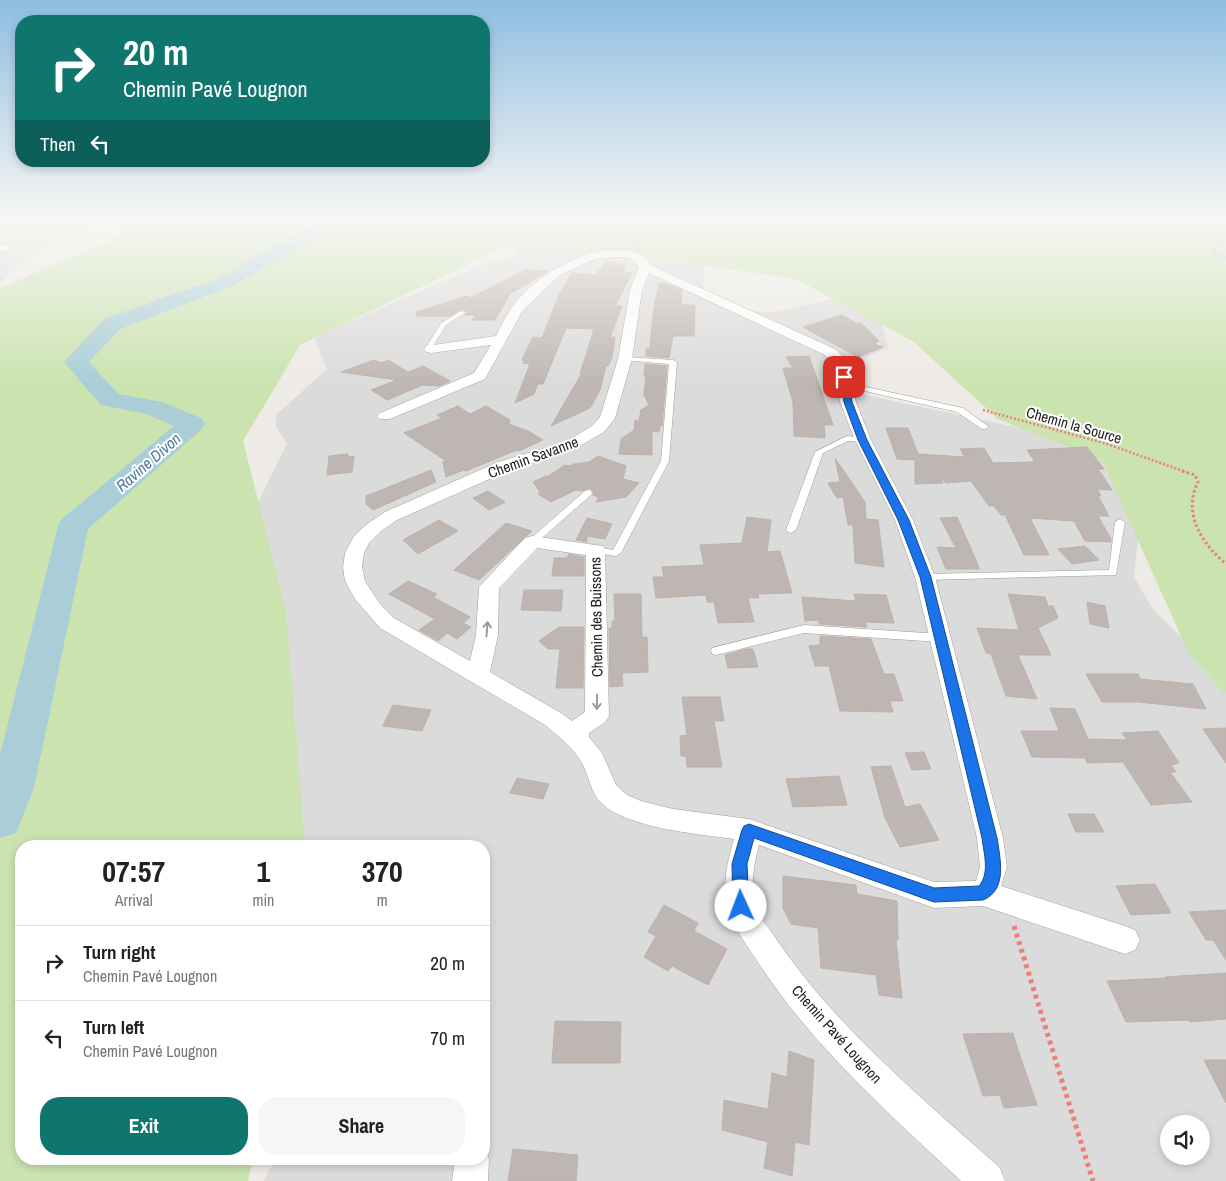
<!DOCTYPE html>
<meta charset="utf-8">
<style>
body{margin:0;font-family:"Archivo Narrow",sans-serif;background:#f6f6f6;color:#222;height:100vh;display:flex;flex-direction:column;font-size:19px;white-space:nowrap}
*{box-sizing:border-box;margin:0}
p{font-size:16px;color:#767676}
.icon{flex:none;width:28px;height:28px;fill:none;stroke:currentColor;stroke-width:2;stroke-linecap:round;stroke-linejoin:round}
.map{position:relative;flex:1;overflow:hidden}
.details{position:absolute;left:15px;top:840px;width:475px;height:325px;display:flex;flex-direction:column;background:#fff;border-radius:20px;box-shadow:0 2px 8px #0003}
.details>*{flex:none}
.guide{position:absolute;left:15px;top:15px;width:475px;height:152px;border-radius:20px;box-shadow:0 2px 8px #0003;background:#0f766e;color:#fff;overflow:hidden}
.controls{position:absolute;left:1160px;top:1115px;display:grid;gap:10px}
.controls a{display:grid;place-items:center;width:50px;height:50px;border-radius:50%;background:#fff;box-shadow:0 2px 8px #0003;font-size:25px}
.pin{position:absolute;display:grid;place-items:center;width:42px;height:42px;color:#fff;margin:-21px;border-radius:10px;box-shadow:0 2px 8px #0006}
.me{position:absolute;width:55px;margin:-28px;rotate:358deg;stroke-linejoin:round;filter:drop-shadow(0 0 4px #0008)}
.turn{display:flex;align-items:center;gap:18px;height:105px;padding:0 25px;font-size:22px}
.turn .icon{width:65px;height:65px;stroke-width:2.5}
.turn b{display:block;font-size:35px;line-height:42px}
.then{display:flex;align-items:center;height:48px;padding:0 25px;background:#0003;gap:10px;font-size:19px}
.eta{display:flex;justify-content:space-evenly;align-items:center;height:85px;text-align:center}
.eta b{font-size:30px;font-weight:800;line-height:35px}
.primary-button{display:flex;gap:10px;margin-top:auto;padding:10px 25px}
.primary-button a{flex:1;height:58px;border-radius:20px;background:#0f766e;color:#fff;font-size:20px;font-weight:800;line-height:58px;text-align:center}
.primary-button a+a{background:#f6f6f6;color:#222}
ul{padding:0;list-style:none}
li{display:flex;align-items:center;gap:15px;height:75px;padding:0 25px;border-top:1px solid #e0e0e0}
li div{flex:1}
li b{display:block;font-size:19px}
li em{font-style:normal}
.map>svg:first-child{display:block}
.residential{fill:#dcdbdb;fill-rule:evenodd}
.grass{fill:#cae3af}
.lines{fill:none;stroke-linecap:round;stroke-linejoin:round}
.stream{stroke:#a9ced7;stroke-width:3}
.river{fill:#a9ced7;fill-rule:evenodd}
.building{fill:#beb6b2;stroke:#beb1a8}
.service-casing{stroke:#9f9f9f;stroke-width:1}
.minor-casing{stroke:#9f9f9f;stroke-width:1}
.primary-casing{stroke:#895d0e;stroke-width:1}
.path-far3{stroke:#ec8077;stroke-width:2;stroke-dasharray:1 1;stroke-linecap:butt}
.path-far2{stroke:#ec8077;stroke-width:2.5;stroke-dasharray:2 2;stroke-linecap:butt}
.path-far1{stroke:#ec8077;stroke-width:3;stroke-dasharray:2.5 2.5;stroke-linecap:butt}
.path{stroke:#ec8077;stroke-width:5;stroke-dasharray:4 4;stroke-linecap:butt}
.service{fill:#fff;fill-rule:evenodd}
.minor{fill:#fff;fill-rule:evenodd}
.primary{fill:#f3cfa5;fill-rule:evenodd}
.oneway{stroke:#9a9a9a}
.route{fill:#1a73e8;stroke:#114b97}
.labels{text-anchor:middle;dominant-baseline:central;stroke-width:4;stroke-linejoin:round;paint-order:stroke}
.street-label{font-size:15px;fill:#1e1e1e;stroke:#fff}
.water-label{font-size:16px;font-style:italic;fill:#50799d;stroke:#fff}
</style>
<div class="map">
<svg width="1226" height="1181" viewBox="0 0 1226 1181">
<rect width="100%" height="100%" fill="#eeeae5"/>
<path class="residential" d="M 0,220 L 106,220 L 66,234 L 28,257 L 0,282 Z
M 522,241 L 703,241 L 704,295 L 740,311 L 776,312 L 873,290 L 888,348 L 850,364 L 852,392 L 1147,455 L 1134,577 L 1154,611 L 1226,679 L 1226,1181 L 264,1181 L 275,1159 L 484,1159 L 484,846 L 247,846 L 250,519 L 287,443 L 276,427 L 276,415 L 327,369 L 315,340 L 321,334 L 484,264 L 513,256 ZM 1169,1124 L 1201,1124 L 1201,1156 L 1169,1156 Z"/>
<path class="grass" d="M 136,220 L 1226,220 L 1226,695 L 1189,654 L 1102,460 L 998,419 L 914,342 L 796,279 L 638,256 L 501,248 L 300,345 L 243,441 L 286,611 L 305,846 L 21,846 L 21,1159 L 253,1159 L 248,1181 L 0,1181 L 0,288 L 114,239 Z"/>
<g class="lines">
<path class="stream" d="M 1220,220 L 1226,226
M 1226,233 L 1220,237 L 1219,244 L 1212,252 L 1226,258"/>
<path class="river" d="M 321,220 L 340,220 L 329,231 L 230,287 L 120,329 L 89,362 L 118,394 L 162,402 L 201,418 L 205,424 L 201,430 L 88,529 L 34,788 L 16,833 L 0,838 L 0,755 L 58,526 L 62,519 L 174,426 L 147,414 L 101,405 L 64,362 L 104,319 L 216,279 Z"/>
</g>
<path class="building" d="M 606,261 L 625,266 L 623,272 L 632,273 L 615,306 L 622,306 L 610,337 L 615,337 L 612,357 L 608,366 L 606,366 L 600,390 L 590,408 L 551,426 L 582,373 L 580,374 L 594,329 L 566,328 L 543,384 L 538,384 L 534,394 L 515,403 L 530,364 L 523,363 L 524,360 L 522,360 L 533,337 L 542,338 L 560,293 L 572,273 L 596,275 Z
M 525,270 L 548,271 L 510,294 L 495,320 L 472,320 L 476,315 L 464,315 L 468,311 L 461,309 L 450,316 L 417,316 L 416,312 L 467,296 L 470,298 Z
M 659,283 L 667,284 L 682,290 L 681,305 L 695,305 L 694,336 L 673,336 L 669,358 L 646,356 L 646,349 L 650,349 L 653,314 Z
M 842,315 L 856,323 L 861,323 L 879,341 L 874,344 L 883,347 L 858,357 L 803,327 Z
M 809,356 L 833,425 L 824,425 L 825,438 L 794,436 L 793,402 L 783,368 L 793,368 L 786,357 Z
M 374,360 L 382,363 L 388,360 L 408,372 L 423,366 L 450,381 L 439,386 L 423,385 L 387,400 L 371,390 L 397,380 L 341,372 Z
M 645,364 L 667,366 L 662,426 L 660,425 L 659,432 L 652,431 L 652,455 L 619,454 L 621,439 L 634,430 L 635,420 L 639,421 L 641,410 L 649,405 L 644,395 L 646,376 L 644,376 Z
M 458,406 L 470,414 L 486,406 L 510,420 L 509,424 L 528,431 L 543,440 L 519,451 L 517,450 L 466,471 L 464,470 L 446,477 L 443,462 L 446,461 L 404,433 L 442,418 L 437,415 Z
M 886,428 L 908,428 L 918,454 L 965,457 L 960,449 L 984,448 L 993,463 L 1035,462 L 1027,450 L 1087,447 L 1104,469 L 1098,469 L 1112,490 L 1097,489 L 1101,496 L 1098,496 L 1109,516 L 1098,516 L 1111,539 L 1111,542 L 1085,541 L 1074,521 L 1030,518 L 1049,555 L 1024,555 L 1005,515 L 1001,515 L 994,506 L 989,506 L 971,481 L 946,483 L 939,475 L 943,483 L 915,484 L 915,460 L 897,459 Z
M 348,454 L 348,457 L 354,456 L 352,472 L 327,475 L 329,456 Z
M 598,456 L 626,466 L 623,479 L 639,483 L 626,497 L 596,502 L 599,497 L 593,495 L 593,490 L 589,488 L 582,491 L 576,490 L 551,502 L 538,494 L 540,492 L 533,482 L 546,476 L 547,477 L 565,465 L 570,466 L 574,464 L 589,462 Z
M 835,458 L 865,502 L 866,519 L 878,520 L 884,567 L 855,563 L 853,525 L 848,525 L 843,497 L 837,498 L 828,483 L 840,482 Z
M 431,470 L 436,482 L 373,510 L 366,504 L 366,496 Z
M 488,491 L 505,502 L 489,510 L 473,498 Z
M 747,517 L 771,520 L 767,552 L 780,551 L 792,593 L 758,594 L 759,598 L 748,598 L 754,622 L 718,623 L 714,602 L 707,602 L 706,595 L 656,598 L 653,577 L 664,577 L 662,567 L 704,565 L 700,545 L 742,543 Z
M 957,517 L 978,565 L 979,569 L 946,569 L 937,547 L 956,548 L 940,518 Z
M 587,518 L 612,524 L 605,539 L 587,536 L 587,542 L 576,540 Z
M 439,520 L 458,531 L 418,554 L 403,540 Z
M 506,523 L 532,531 L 479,580 L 454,570 Z
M 1085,546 L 1099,560 L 1072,564 L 1058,549 Z
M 569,554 L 584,557 L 584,576 L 552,576 L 554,558 L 567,558 Z
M 408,581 L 437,594 L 433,597 L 470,617 L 463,623 L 471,627 L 457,639 L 447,633 L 438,641 L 419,630 L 435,619 L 389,594 Z
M 524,590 L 563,590 L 561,611 L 521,610 Z
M 614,594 L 641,594 L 642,637 L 647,637 L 648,672 L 622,673 L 623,686 L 610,687 L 609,628 L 612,628 L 612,621 L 615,621 Z
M 854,594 L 886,595 L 894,623 L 865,622 L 867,627 L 819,624 L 819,620 L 805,621 L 802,597 L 856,601 Z
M 1008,594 L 1045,597 L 1048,606 L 1053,606 L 1058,618 L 1038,628 L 1051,655 L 1018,655 L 1037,699 L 1006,696 L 991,654 L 986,653 L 977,628 L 1019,630 Z
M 1087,602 L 1105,606 L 1109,628 L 1090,624 Z
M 559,627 L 584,627 L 583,688 L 556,688 L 560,649 L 548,649 L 539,641 Z
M 820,636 L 871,639 L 884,674 L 894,674 L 903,701 L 890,701 L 893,712 L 840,711 L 829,666 L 815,666 L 809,646 L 820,645 Z
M 746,649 L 753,649 L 758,667 L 728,668 L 725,655 Z
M 1086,674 L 1138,674 L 1140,679 L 1193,684 L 1206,709 L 1138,702 L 1102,702 Z
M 682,697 L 720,697 L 724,721 L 714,721 L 722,767 L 687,767 L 686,756 L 681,756 L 680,736 L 687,735 Z
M 393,705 L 431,710 L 422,731 L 383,726 Z
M 1050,708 L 1075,709 L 1088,739 L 1127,740 L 1122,733 L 1158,731 L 1179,763 L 1171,765 L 1176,772 L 1170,772 L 1192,802 L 1151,805 L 1123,762 L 1087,763 L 1085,758 L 1032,757 L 1021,731 L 1059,731 Z
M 1226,728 L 1226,763 L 1203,729 Z
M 924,752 L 931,769 L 912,770 L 905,753 Z
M 891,766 L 905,807 L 920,804 L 939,840 L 900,847 L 885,818 L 871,767 Z
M 839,776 L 847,805 L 793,807 L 786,779 Z
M 517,778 L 549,784 L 543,799 L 510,793 Z
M 1068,814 L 1094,814 L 1104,832 L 1076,832 Z
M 783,876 L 856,885 L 857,894 L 897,901 L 898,940 L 896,940 L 902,998 L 879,995 L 876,975 L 821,968 L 818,928 L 791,924 L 783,908 Z
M 1155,884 L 1171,913 L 1131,915 L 1116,886 Z
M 664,905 L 698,923 L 694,931 L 727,949 L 708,985 L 672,966 L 668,971 L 644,957 L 656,936 L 648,932 Z
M 1226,910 L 1226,960 L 1213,940 L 1206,940 L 1189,912 Z
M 1226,973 L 1226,1019 L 1190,1022 L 1189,1020 L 1126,1022 L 1107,981 L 1166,978 L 1165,977 Z
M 555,1021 L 621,1022 L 620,1063 L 552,1063 Z
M 1013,1033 L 1017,1047 L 1037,1105 L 1004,1108 L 1000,1095 L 983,1096 L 963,1034 Z
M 789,1051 L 814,1060 L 809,1145 L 795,1142 L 792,1176 L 764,1168 L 768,1142 L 722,1130 L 724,1100 L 768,1109 L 772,1073 L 787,1077 Z
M 1204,1060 L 1226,1060 L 1226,1103 L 1210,1072 Z
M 513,1149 L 578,1155 L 576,1181 L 508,1181 Z"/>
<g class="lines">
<g class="service-casing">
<path id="service" d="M 461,311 L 466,312 L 446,325 L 433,346 L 434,349 L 429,350 L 427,346 L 441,323 Z
M 625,357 L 673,360 L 677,362 L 669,461 L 621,553 L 616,556 L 596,553 L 591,550 L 596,547 L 613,550 L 661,461 L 669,364 L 623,360 L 622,359 Z
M 843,382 L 963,408 L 989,427 L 985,429 L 982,429 L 957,412 L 843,386 Z
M 847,436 L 863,438 L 867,440 L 863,442 L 848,441 L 823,453 L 796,530 L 791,533 L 788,532 L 786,530 L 815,452 Z
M 588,490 L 591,491 L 592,493 L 591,495 L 535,544 L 529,544 L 527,542 L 529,540 L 585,491 Z
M 1120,519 L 1125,522 L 1116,575 L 925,580 L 920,577 L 925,574 L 1109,570 L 1115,522 Z
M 804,625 L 940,634 L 945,638 L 940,642 L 804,633 L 716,655 L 712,654 L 711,651 L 712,648 Z"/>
</g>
<g class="minor-casing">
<path id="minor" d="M 0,245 L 10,247 L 12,249 L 6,252 L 0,251 Z
M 608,250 C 624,250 642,248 650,265 L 835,349 L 848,361 L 856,402 L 871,440 L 913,520 L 935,577 L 1003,838 L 1007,867 L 1001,886 L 1125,926 L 1135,930 L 1140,940 L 1135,950 L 1125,954 L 983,906 L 934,908 L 759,845 C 754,864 750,885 755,905 C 759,918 772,932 779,943 C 839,1030 922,1098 1000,1168 L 1005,1181 L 961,1181 C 886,1111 809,1043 754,956 C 744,941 731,924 727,906 C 722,883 728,860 734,839 C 699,834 619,828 597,798 C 590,787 588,774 582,763 C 574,748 558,736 545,725 L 380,628 L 355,599 L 345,581 L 343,567 L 345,553 L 354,536 L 367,524 L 385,512 L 498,462 L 563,443 L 592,426 L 600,417 L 618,359 L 630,290 L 639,267 L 629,257 L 597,258 L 560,275 L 523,310 L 485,379 L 390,419 L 380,419 L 377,416 L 380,413 L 474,373 L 491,345 L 431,353 L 426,352 L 424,349 L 426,346 L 496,336 C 501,326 506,315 513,306 C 535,277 572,255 608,250 ZM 649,273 L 825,355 L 834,362 L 840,402 L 855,440 L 895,520 L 915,577 L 977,838 L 980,867 L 976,881 L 934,882 L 749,819 L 673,809 L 641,801 L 627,795 L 616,785 L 602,753 L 589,737 L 589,733 L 605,722 L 609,716 L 605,550 L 603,546 L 532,536 L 525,538 L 479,587 L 476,635 L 470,661 L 394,618 L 380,604 L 365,581 L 362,567 L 364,553 L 369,543 L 380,532 L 397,520 L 510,470 L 575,449 L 604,432 L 615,418 L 632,359 L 642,290 ZM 537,548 L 586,555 L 585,712 L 572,721 L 561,713 L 490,672 L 498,635 L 499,588 Z
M 484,1146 L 489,1159 L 488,1181 L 452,1181 L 455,1159 L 484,1159 Z"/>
</g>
<g class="primary-casing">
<path id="primary" d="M 0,220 L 20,220 L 18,223 L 0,226 Z"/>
</g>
<path class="path-far3" d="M 592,220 L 600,222 L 628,220
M 636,244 L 648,231 L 651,222 L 648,220"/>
<path class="path-far2" d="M 983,410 L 1104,443 L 1186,472"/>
<path class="path-far1" d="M 1182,471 L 1195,475 L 1198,482 C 1182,513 1202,544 1226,564"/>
<path class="path" d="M 1014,926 L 1093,1181"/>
<use href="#service" class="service"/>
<use href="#minor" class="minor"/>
<use href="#primary" class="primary"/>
</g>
<defs><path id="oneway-shaft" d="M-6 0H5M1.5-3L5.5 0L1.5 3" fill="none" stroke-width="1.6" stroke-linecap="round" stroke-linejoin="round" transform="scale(1.25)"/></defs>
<g class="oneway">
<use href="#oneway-shaft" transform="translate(487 629) rotate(-86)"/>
<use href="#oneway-shaft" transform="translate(597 702) rotate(91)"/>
</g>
<linearGradient id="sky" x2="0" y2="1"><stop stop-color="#8fbee1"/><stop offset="0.57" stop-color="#f7f6f3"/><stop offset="1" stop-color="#f7f6f3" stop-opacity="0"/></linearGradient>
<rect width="1226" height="385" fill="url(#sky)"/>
<path class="route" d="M 841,375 L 848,377 L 852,402 L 867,440 L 909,520 L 931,577 L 997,838 C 1000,858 1008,890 983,900 L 934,902 L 754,838 L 747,864 L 749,906 L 746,911 L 741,913 L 735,911 L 733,906 L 732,864 L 742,830 L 744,826 L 749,824 L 934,888 L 979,886 C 990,873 984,854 982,838 L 920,577 L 898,520 L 858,440 L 844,402 Z"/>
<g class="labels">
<g class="street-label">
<text transform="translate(1074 425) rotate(16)">Chemin la Source</text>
<text transform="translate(533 457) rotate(-20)">Chemin Savanne</text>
<text transform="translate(596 617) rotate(-91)">Chemin des Buissons</text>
<text transform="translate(837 1034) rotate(48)">Chemin Pavé Lougnon</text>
</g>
<g class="water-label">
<text transform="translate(148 462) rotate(-41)">Ravine Divon</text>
</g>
</g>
</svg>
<div class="controls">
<a><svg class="icon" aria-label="sound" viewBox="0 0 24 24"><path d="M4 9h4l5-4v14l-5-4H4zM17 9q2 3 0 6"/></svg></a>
</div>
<div class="pin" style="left:844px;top:377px;background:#d93025"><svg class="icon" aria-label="arrive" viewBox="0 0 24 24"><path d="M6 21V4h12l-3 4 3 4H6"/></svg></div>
<svg class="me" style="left:741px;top:906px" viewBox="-20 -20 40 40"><circle r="19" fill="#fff"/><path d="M0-13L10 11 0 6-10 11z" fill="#1a73e8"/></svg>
<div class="guide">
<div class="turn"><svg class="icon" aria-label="right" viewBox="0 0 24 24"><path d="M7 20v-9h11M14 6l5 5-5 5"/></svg><div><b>20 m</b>Chemin Pavé Lougnon</div></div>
<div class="then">Then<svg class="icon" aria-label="left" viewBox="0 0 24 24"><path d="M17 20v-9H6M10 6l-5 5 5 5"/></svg></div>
</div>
<section class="details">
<div class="eta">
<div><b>07:57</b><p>Arrival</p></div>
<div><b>1</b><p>min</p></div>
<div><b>370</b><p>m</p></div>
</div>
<ul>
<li><svg class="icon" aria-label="right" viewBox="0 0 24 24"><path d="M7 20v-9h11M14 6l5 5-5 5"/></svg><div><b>Turn right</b><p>Chemin Pavé Lougnon</p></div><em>20 m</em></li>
<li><svg class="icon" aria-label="left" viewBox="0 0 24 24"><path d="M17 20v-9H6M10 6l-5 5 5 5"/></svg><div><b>Turn left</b><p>Chemin Pavé Lougnon</p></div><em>70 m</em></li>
</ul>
<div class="primary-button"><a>Exit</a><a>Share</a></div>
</section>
</div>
